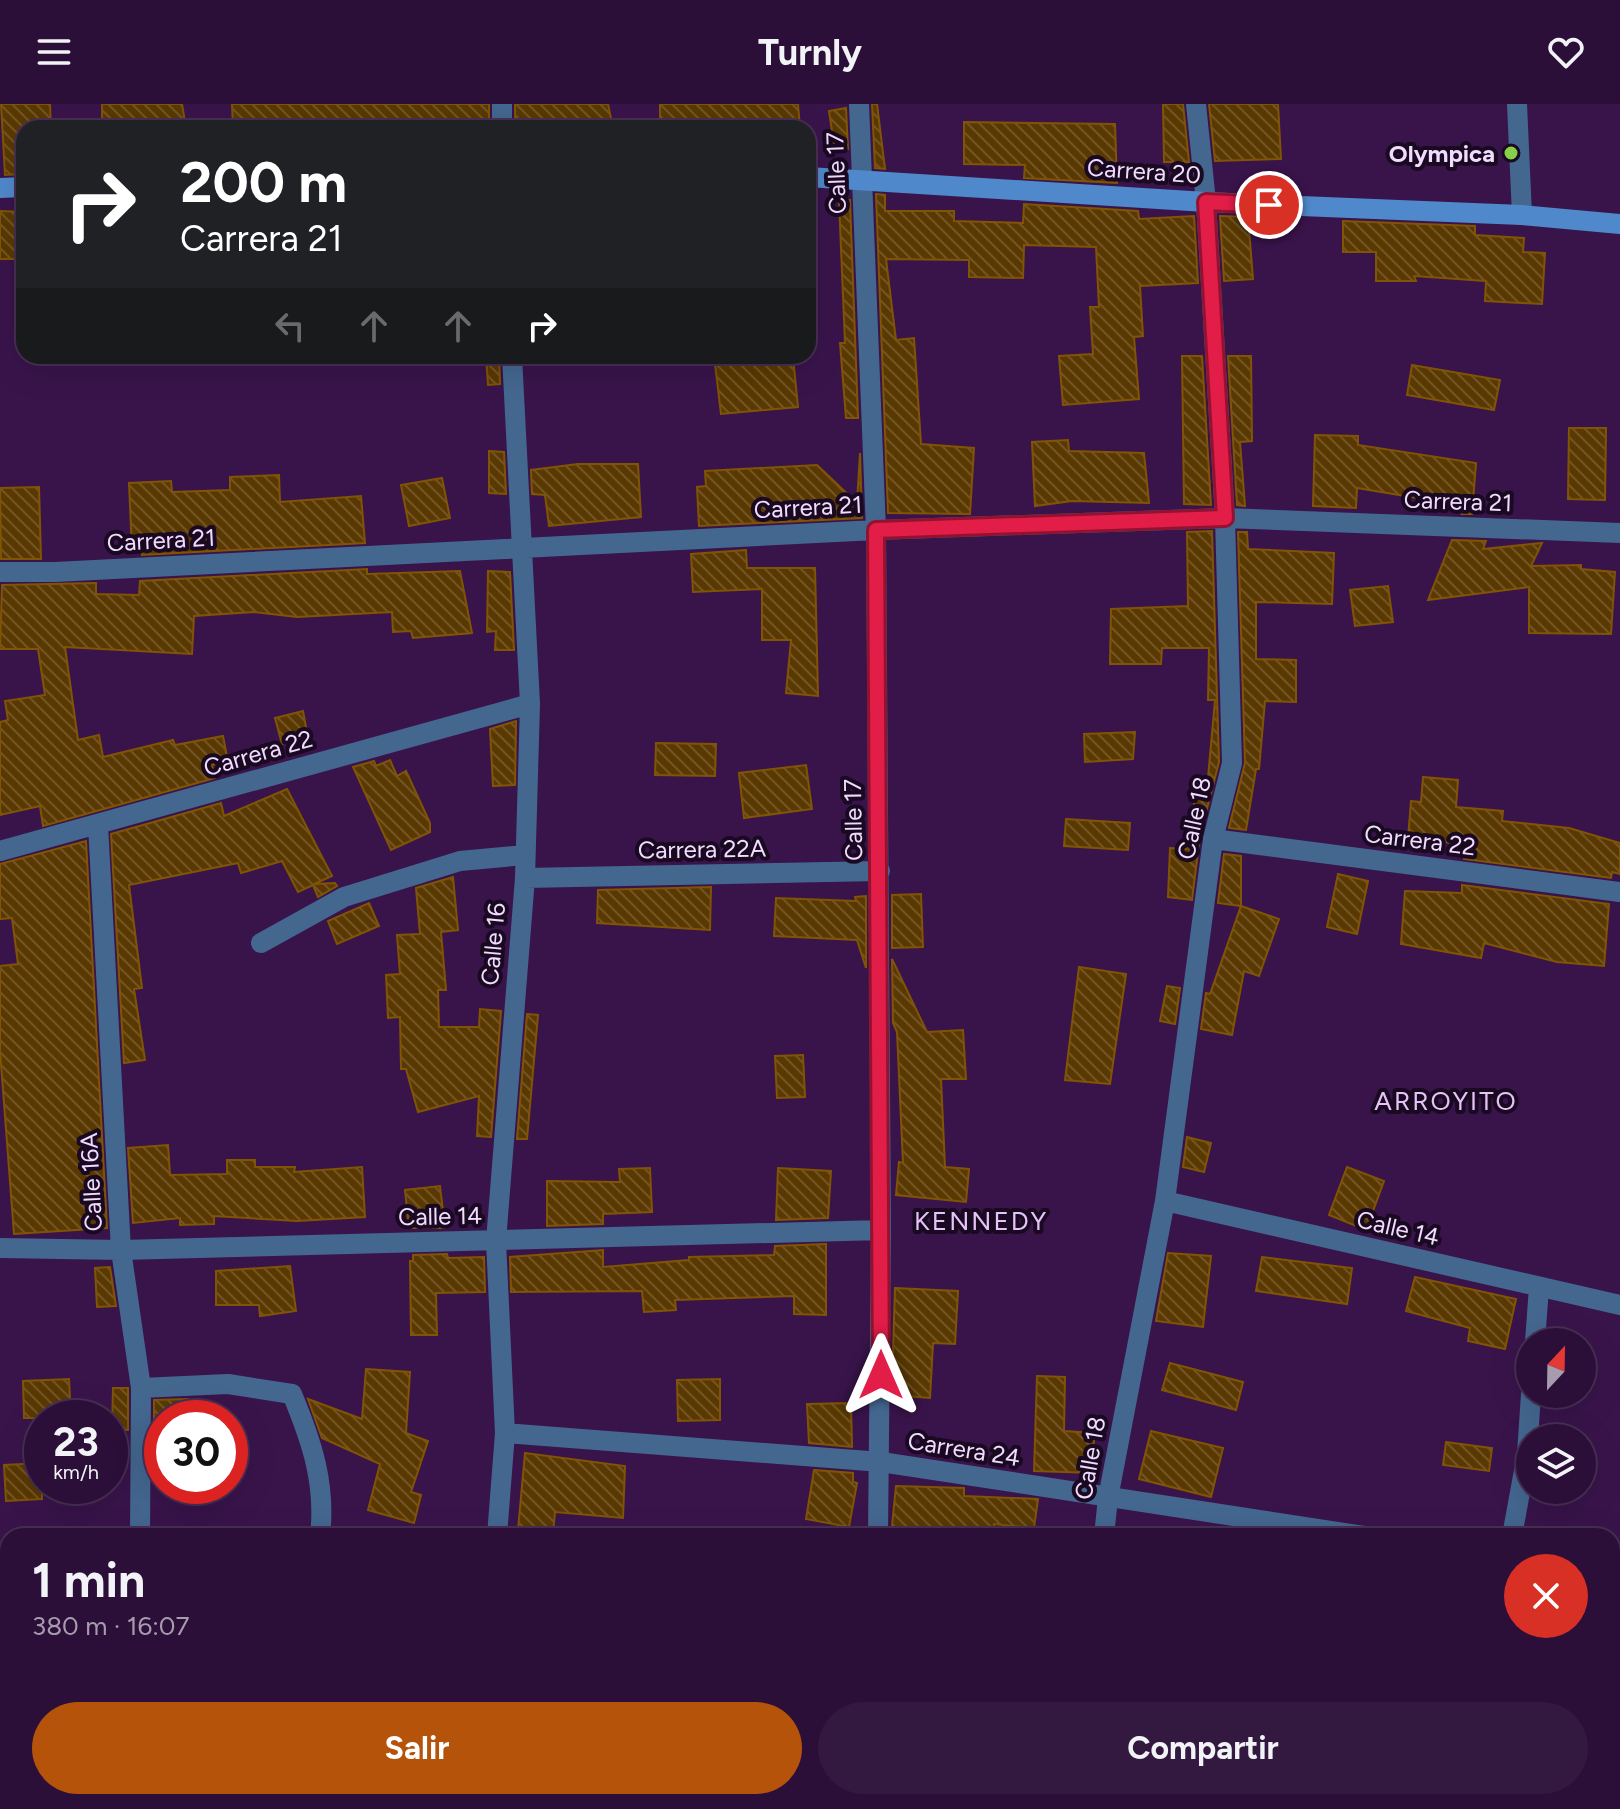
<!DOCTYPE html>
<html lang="es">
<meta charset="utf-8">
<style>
body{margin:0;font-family:Figtree,sans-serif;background:#331840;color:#f1f3f6;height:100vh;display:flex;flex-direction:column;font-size:30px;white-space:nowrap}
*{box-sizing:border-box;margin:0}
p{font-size:26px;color:#a69cae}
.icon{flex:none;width:44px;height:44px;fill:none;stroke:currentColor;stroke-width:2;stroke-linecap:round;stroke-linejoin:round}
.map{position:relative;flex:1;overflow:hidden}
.sheet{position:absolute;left:0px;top:1424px;width:1620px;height:282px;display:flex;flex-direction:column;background:#2b0f38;border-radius:24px 24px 0 0;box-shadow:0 8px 32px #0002,0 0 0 2px #472f53}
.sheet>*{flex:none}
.top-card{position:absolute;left:16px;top:16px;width:800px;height:244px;border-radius:24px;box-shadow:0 8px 32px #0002,0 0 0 2px #472f53;background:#202124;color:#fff;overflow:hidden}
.needle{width:52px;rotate:22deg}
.tools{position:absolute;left:1516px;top:1224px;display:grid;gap:16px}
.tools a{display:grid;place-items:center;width:80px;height:80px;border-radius:50%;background:#2b0f38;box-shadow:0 8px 32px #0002,0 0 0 2px #472f53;font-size:40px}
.speed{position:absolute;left:24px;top:1296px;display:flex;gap:16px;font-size:40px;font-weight:700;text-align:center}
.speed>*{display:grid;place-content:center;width:104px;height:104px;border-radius:50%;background:#2b0f38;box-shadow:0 8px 32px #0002,0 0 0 2px #472f53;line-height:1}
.speed small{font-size:20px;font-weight:400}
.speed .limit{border:12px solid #d22;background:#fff;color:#111}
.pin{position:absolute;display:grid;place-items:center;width:68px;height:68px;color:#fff;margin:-34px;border:4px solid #fff;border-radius:50%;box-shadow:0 2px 8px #0007}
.me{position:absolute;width:88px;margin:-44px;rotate:0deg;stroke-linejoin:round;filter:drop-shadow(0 0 6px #0008)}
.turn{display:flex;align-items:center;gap:28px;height:168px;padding:0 32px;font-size:36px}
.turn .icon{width:104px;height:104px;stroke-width:2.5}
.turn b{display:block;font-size:56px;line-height:68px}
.lanes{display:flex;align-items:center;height:76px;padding:0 32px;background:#0003;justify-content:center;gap:40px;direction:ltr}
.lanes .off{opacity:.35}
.round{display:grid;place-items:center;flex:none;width:84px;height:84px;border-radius:42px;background:#331840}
.headline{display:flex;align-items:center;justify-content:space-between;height:136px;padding:0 32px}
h1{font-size:48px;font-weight:700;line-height:60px}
.action{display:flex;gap:16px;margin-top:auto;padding:16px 32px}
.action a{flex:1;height:92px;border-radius:48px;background:#b45309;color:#fff;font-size:32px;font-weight:700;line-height:92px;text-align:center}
.action a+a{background:#331840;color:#f1f3f6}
header{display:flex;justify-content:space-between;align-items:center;height:104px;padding:0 32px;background:#2b0f38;font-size:36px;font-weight:700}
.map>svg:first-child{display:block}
.building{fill:url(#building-back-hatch);stroke:#815404;stroke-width:2}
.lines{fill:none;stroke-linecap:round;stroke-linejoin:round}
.street{stroke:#446790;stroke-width:20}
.secondary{stroke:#5089cb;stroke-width:20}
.route-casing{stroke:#92132f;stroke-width:20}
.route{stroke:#e11d48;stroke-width:14}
.poi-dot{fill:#88cf4a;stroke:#190921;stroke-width:3}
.labels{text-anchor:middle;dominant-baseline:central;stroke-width:8;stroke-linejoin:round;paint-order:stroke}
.poi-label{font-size:24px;font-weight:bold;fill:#f1dcfe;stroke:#190921;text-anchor:end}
.street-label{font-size:24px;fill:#f1dcfe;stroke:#190921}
.neighbourhood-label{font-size:26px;letter-spacing:2px;fill:#e5c3f9;stroke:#190921}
</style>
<header><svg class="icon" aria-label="menu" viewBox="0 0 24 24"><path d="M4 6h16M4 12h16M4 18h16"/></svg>Turnly<svg class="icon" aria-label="heart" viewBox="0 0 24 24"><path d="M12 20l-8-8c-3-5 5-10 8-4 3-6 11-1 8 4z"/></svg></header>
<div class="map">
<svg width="1620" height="1705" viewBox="0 0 1620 1705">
<defs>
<pattern id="building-back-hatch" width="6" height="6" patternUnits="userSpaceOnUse" patternTransform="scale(2)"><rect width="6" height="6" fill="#5a3900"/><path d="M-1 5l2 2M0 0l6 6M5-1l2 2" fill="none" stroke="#725526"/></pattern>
</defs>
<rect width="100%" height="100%" fill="#39144b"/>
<path class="building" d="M 1,0 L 50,0 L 51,24 L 24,24 L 24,70 L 5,71 Z
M 102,0 L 182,0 L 186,24 L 102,24 Z
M 232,0 L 489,0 L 489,24 L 233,24 Z
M 515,0 L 608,0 L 613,24 L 515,24 Z
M 660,0 L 798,0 L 800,24 L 660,24 Z
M 872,0 L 877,0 L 885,65 L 875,64 Z
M 1163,0 L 1183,0 L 1189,58 L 1164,58 Z
M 1209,0 L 1278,0 L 1281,55 L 1215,57 Z
M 846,4 L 848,45 L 835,47 L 829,7 Z
M 964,18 L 1115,20 L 1117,79 L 1024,74 L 1025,61 L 964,60 Z
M 876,90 L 885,91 L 885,107 L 954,107 L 954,117 L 1023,119 L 1024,100 L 1138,107 L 1139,115 L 1194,112 L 1198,179 L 1140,182 L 1143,232 L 1134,233 L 1139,295 L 1063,301 L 1059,252 L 1093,250 L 1090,203 L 1099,203 L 1096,143 L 1024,141 L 1023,174 L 969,173 L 969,156 L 886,155 L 896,236 L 914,234 L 921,340 L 974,344 L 970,410 L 888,409 Z
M 850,96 L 858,314 L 846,314 L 840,239 L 845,239 L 839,97 Z
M 0,107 L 24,108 L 24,155 L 0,155 Z
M 1220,112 L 1248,113 L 1253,175 L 1224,177 Z
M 1343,117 L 1475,122 L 1475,131 L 1524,134 L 1523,148 L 1545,149 L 1542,200 L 1485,197 L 1486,177 L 1414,172 L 1416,177 L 1376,177 L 1376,148 L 1343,148 Z
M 486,252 L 499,252 L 500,280 L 488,281 Z
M 1182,252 L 1202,252 L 1211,401 L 1184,400 Z
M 1228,252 L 1251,252 L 1252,337 L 1240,338 L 1245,402 L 1237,401 Z
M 793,253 L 798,303 L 721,310 L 715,260 Z
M 1412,261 L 1500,276 L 1494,306 L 1407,291 Z
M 1569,324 L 1606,324 L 1605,396 L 1568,395 Z
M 1315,331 L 1358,332 L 1358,341 L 1476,359 L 1472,410 L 1462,410 L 1465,402 L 1357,384 L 1356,404 L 1313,402 Z
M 1068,336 L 1069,347 L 1144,349 L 1149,399 L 1072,397 L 1035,402 L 1032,338 Z
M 489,347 L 504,348 L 506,390 L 489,389 Z
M 860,349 L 862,414 L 699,422 L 697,383 L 706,382 L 705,367 L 817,361 L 857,399 Z
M 578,360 L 638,360 L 641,413 L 549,422 L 545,391 L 532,390 L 531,366 Z
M 279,371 L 280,398 L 361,392 L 365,439 L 142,451 L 142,446 L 132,447 L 129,379 L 171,377 L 172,388 L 230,386 L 230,373 Z
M 442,374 L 450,414 L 409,422 L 401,381 Z
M 39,383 L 41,455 L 1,455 L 0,384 Z
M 1212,427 L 1219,658 L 1200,732 L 1192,796 L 1168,793 L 1170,744 L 1186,745 L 1195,694 L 1206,696 L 1215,596 L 1208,596 L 1209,544 L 1162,544 L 1161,560 L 1110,560 L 1111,505 L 1188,502 L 1187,428 Z
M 1238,428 L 1247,428 L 1248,445 L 1334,449 L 1332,500 L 1256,498 L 1256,555 L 1296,556 L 1296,598 L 1265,597 L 1259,665 L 1256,665 L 1246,726 L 1229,724 L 1245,659 Z
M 1452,436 L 1486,437 L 1483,445 L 1542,439 L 1531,462 L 1581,461 L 1581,465 L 1615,468 L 1611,530 L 1529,529 L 1529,483 L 1428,496 Z
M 746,446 L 747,464 L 815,464 L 818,592 L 786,589 L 791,536 L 762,536 L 762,485 L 693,488 L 691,450 Z
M 367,465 L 367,470 L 460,467 L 472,529 L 413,534 L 411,527 L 393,528 L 392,508 L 297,513 L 254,508 L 194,512 L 192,550 L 65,543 L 78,636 L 99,631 L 103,653 L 173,636 L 175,641 L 223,632 L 228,658 L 212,661 L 215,674 L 43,722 L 40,702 L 0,711 L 0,618 L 8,616 L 5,597 L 45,591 L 38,545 L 0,545 L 2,481 L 96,479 L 96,490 L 139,491 L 140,477 Z
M 488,467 L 510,468 L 514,546 L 495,546 L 496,527 L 487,528 Z
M 1388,482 L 1393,518 L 1355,522 L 1350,486 Z
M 303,607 L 308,634 L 282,640 L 275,614 Z
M 516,617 L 515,681 L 493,682 L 490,625 Z
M 1135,628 L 1133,655 L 1085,658 L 1084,630 Z
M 656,639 L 716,640 L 715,672 L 655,671 Z
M 390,656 L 397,672 L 406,667 L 430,719 L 430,728 L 391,746 L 353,663 L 374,657 L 376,662 Z
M 806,661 L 812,705 L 744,714 L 739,669 Z
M 1423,673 L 1458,676 L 1456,703 L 1503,707 L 1502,717 L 1569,724 L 1620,739 L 1620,770 L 1612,768 L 1611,774 L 1464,755 L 1465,740 L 1408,735 L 1411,697 L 1421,698 Z
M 287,685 L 332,772 L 314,780 L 335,779 L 337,782 L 318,793 L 313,781 L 298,788 L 282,757 L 241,769 L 238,759 L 129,781 L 142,884 L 134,885 L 145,956 L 124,959 L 111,730 L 221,699 L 224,712 Z
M 1066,715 L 1130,719 L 1128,746 L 1064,742 Z
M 86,737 L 107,1124 L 14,1130 L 0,947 L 0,862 L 18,860 L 12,814 L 0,815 L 0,760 Z
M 1224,750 L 1241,752 L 1241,802 L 1218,799 Z
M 1338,770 L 1368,777 L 1357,830 L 1327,823 Z
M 453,773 L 458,826 L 441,828 L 446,886 L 438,886 L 439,923 L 479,923 L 480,905 L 501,907 L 491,1033 L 477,1032 L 479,992 L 418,1008 L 406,965 L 401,965 L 400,913 L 388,914 L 386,871 L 400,870 L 397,831 L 420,830 L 416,784 Z
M 1462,781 L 1609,800 L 1604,862 L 1557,858 L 1484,839 L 1481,854 L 1401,840 L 1405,787 L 1462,789 Z
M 711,783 L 710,826 L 597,819 L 598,786 Z
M 921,790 L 923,843 L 892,844 L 892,791 Z
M 866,792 L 866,864 L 857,836 L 774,832 L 776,794 L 856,797 L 855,793 Z
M 369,799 L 379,822 L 337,840 L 328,817 Z
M 1241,802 L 1279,815 L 1259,872 L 1244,867 L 1232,931 L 1201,925 L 1206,889 L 1210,890 Z
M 892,855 L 927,928 L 963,926 L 966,975 L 941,975 L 945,1063 L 969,1065 L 966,1098 L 896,1091 L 899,1058 L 903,1059 L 897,928 L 893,919 Z
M 1079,863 L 1126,870 L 1110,980 L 1065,976 Z
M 1167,882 L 1180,884 L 1175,920 L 1160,917 Z
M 527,910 L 538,911 L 527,1035 L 517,1035 Z
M 803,951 L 805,993 L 777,994 L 775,952 Z
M 1187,1033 L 1211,1039 L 1204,1068 L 1183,1063 Z
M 168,1041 L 170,1071 L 227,1070 L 227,1056 L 255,1056 L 255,1063 L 295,1063 L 294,1068 L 362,1063 L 365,1113 L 297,1117 L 214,1112 L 214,1120 L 180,1121 L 180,1114 L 133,1119 L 128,1044 Z
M 1347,1063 L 1384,1077 L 1366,1126 L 1329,1111 Z
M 650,1064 L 652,1108 L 603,1110 L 603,1120 L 547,1122 L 547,1077 L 620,1078 L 619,1065 Z
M 778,1064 L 831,1067 L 828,1114 L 776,1116 Z
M 440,1082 L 445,1124 L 409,1124 L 405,1086 Z
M 826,1140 L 826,1211 L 794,1210 L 794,1192 L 675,1196 L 676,1206 L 644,1208 L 642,1187 L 511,1188 L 510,1153 L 603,1146 L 603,1163 L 689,1156 L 689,1153 L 774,1151 L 775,1142 Z
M 1168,1149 L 1211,1152 L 1203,1223 L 1156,1217 Z
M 447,1150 L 448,1154 L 484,1153 L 485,1188 L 436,1189 L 437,1231 L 411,1231 L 410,1157 L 413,1157 L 413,1151 Z
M 1262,1153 L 1352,1164 L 1347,1200 L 1256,1187 Z
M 290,1162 L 296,1207 L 260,1212 L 259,1201 L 216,1201 L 216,1167 Z
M 110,1163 L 116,1202 L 97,1203 L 95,1164 Z
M 1415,1173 L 1516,1195 L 1505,1245 L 1468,1237 L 1470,1224 L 1406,1207 Z
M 895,1184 L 958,1187 L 955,1240 L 933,1239 L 930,1294 L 906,1292 L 907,1281 L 892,1279 Z
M 1170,1259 L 1243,1278 L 1236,1306 L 1162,1286 Z
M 366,1265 L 410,1268 L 406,1329 L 428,1337 L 411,1388 L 421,1391 L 414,1419 L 368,1406 L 380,1360 L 322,1334 L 308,1295 L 362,1315 Z
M 1037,1272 L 1065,1273 L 1064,1327 L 1094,1329 L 1093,1369 L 1034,1367 Z
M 69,1275 L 71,1314 L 24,1314 L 23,1277 Z
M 720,1275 L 720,1316 L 678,1317 L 677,1276 Z
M 113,1284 L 128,1284 L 128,1326 L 112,1326 Z
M 188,1295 L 187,1314 L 162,1314 L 162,1327 L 154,1327 L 154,1296 Z
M 851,1299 L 852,1343 L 809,1339 L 807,1300 Z
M 1151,1327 L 1223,1344 L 1211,1393 L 1139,1375 Z
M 1446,1338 L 1492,1344 L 1489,1367 L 1443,1361 Z
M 525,1349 L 625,1362 L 623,1414 L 555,1408 L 553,1430 L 518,1426 Z
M 42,1359 L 42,1395 L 6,1397 L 4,1361 Z
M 814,1366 L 853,1369 L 853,1378 L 857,1379 L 849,1423 L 806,1415 Z
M 896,1382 L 964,1384 L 964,1392 L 1038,1395 L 1034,1424 L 994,1420 L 994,1432 L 891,1432 Z"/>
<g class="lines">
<path class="street" d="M 502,0 L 502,24
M 859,0 L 876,426 L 881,1126 L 878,1432
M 1517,0 L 1522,111
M 0,468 L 55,468 L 876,426 L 1225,414 L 1620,429
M 98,721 L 121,1146 L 141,1284 L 140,1432
M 1213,735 L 1620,788
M 0,747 L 530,600
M 525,774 L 880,767
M 261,839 L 344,793 L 460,757 L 525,751
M 1165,1097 L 1620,1201
M 0,1144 L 121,1146 L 881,1126
M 1535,1238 L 1539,1183
M 141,1284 L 228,1280 L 292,1290 C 312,1338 326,1380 320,1432
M 505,1329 L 881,1358 L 1364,1432
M 497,1432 L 505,1329 L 496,1137 L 525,774 L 530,600 L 512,252
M 1104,1432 L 1108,1394 L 1165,1097 L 1213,735 L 1232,659 L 1225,414 L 1206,98 L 1196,0
M 1512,1432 L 1527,1350 L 1531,1290
M 1612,1465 L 1620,1466
M 0,1530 L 8,1531
M 126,1705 L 127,1698
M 303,1705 L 304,1698
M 458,1705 L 459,1698
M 654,1705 L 655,1698
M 858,1705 L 859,1698
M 1074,1705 L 1074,1698"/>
<path class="secondary" d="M 808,73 L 1206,98 L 1522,111 L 1620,120
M 0,84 L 24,83"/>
</g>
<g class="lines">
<g class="route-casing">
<path id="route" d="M 881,1271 L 876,426 L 1225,414 L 1206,98 L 1269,101"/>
</g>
<use href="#route" class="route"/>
</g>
<circle class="poi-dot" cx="1511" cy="49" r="8"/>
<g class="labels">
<g class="poi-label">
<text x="1495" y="49">Olympica</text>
</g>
<g class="street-label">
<text transform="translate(1144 67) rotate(4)">Carrera 20</text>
<text transform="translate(836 69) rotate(-92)">Calle 17</text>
<text transform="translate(1458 397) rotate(2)">Carrera 21</text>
<text transform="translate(808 403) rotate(-3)">Carrera 21</text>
<text transform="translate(161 436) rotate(-3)">Carrera 21</text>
<text transform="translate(258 649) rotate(-16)">Carrera 22</text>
<text transform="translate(1194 714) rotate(-78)">Calle 18</text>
<text transform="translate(853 716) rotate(-91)">Calle 17</text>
<text transform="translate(1420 736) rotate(7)">Carrera 22</text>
<text transform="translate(702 745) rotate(-1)">Carrera 22A</text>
<text transform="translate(493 840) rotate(-85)">Calle 16</text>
<text transform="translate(91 1078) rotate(-93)">Calle 16A</text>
<text transform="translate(440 1112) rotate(-1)">Calle 14</text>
<text transform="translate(1398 1124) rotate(13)">Calle 14</text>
<text transform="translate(964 1345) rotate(9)">Carrera 24</text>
<text transform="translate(1090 1354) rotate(-80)">Calle 18</text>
</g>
<g class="neighbourhood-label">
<text x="1446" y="997">ARROYITO</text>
<text x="981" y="1117">KENNEDY</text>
</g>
</g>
</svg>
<div class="tools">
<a><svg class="needle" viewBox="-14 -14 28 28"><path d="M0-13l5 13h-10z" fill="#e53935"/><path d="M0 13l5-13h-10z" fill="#a69cae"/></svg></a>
<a><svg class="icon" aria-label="layers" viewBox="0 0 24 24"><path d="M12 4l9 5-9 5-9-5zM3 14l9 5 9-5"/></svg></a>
</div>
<div class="speed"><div>23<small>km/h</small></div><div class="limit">30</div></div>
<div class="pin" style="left:1269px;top:101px;background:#d93025"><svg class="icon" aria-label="arrive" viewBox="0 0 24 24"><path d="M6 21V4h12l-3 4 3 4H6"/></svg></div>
<svg class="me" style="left:881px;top:1271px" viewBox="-20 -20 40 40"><path d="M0-17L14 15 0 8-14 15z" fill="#e11d48" stroke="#fff" stroke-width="4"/></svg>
<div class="top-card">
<div class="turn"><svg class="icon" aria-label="right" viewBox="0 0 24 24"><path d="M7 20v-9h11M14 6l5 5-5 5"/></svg><div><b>200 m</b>Carrera 21</div></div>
<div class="lanes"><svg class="icon off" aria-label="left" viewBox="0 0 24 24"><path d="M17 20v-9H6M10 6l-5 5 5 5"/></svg><svg class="icon off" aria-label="ahead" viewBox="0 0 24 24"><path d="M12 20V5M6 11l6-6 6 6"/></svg><svg class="icon off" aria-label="ahead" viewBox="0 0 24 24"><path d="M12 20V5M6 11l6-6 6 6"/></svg><svg class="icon" aria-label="right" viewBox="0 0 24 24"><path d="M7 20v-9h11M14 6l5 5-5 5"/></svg></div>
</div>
<section class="sheet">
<div class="headline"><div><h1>1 min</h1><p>380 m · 16:07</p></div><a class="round" style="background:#d93025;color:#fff"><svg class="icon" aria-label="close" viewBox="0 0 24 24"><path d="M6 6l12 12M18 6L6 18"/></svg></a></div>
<div class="action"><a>Salir</a><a>Compartir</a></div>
</section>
</div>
